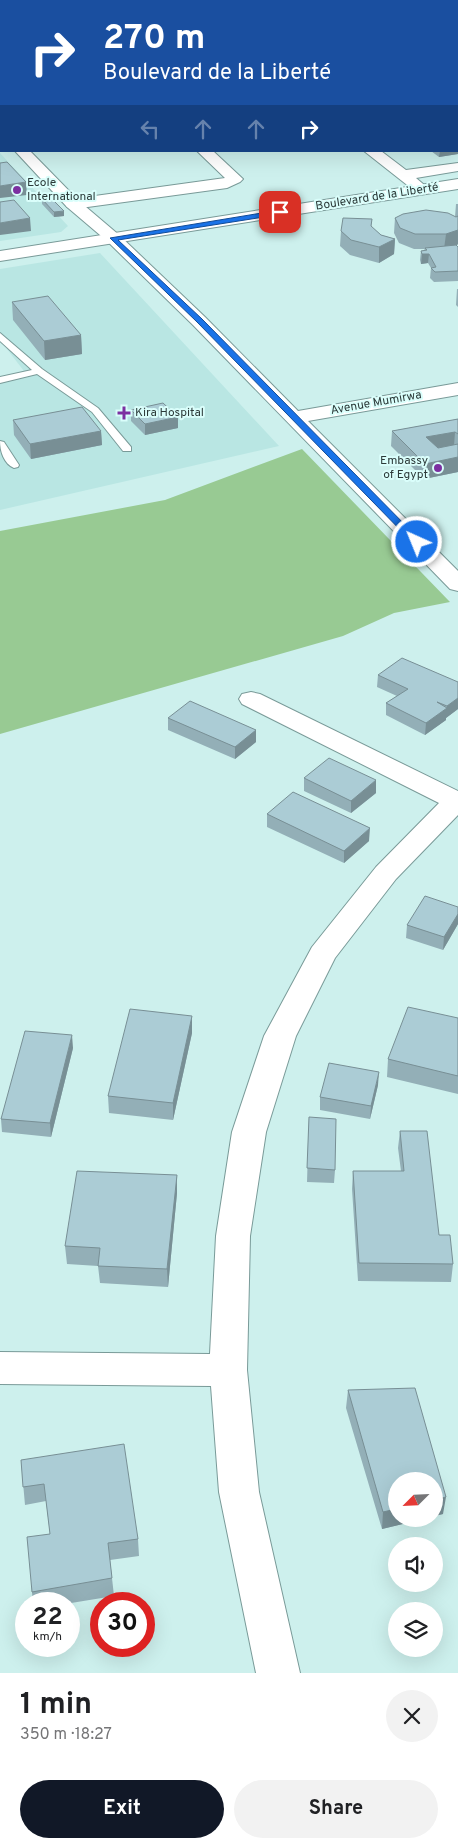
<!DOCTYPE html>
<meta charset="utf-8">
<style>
body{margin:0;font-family:Overpass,sans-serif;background:#f2f2f2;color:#202124;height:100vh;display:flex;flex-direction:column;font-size:19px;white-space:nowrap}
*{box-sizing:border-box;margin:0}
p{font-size:16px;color:#757577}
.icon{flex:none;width:28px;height:28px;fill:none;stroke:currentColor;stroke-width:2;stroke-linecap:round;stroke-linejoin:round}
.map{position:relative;height:1673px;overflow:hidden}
.side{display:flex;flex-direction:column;background:#fff;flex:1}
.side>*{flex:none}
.guide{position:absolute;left:0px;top:0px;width:459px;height:152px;box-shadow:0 5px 20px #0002;background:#1a4fa0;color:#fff;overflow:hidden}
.needle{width:32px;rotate:246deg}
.buttons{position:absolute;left:388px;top:1472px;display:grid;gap:10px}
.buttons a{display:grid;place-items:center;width:55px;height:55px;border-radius:50%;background:#fff;box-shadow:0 5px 20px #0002;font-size:25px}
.speed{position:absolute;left:15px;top:1592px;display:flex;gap:10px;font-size:25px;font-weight:700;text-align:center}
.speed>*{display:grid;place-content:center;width:65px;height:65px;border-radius:50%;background:#fff;box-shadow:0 5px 20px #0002;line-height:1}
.speed small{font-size:12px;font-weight:400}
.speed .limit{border:8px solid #d22;background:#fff;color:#111}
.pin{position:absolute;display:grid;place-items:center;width:42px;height:42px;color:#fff;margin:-21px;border-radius:10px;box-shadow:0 2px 8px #0006}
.me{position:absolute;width:55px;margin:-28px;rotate:316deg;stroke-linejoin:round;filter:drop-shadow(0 0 4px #0008)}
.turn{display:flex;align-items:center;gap:18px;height:105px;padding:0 20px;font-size:22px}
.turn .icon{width:65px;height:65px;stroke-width:2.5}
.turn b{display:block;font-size:35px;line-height:42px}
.lanes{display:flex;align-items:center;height:48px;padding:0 20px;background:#0003;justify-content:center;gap:25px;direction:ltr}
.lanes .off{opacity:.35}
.round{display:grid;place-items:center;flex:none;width:52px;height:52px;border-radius:26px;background:#f2f2f2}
.overview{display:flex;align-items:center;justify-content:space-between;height:85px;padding:0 20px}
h1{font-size:30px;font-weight:700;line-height:38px}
.button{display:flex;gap:10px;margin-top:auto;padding:10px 20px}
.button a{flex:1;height:58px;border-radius:30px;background:#111827;color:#fff;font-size:20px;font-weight:700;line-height:58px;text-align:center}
.button a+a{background:#f2f2f2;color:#202124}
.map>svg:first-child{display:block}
.built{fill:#b9e6e3}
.green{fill:#98ca93}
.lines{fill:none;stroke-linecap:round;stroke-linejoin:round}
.lane-casing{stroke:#799a98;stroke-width:2}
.street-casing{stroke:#799a98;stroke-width:2}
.secondary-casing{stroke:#799a98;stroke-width:2}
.highway-casing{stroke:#799a98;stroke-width:2}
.lane{fill:#fff;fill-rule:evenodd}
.street{fill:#fff;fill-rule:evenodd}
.secondary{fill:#fff;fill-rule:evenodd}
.highway{fill:#fff;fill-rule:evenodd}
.wall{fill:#93afb7}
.shaded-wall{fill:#788f95}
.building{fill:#abccd5;stroke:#788f95}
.route{fill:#1a73e8;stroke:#114b97}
.poi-dot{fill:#7c30a1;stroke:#dafefb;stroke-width:2}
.labels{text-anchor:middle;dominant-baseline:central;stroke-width:4;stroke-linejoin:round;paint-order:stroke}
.far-poi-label{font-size:12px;fill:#2c3a39;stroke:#dafefb;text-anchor:start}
.far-street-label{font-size:12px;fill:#2c3a39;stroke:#dafefb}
</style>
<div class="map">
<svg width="458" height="1673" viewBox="0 0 458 1673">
<rect width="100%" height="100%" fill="#cdf0ed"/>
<path class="built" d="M 0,153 L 68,226 L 61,232 L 0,241 Z
M 100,253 L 279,446 L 0,510 L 0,380 L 27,375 L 0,340 L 0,269 Z"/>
<path class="green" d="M 302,449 L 450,602 L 394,613 L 343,636 L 0,734 L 0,531 L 165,500 Z"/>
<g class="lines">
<g class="lane-casing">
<path id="lane" d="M 0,333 L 42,369 L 98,408 L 131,447 L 131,451 L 123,451 L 92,412 L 37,374 L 0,383 L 0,377 L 32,370 L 0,341 Z
M 0,441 L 4,442 L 19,465 L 18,467 L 14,468 C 4,464 0,451 0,441 Z"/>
</g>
<g class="street-casing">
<path id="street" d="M 13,0 L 25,0 L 26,1 L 14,1 Z
M 197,151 L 213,151 L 243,179 L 240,182 L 227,188 L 73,209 L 67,207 L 65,204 L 67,201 L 73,199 L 225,178 Z
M 364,151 L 381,151 L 406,170 L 458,163 L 458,171 L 416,178 L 429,189 L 426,192 L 416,192 Z
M 113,233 L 119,235 L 205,317 L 298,411 L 458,383 L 458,395 L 308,421 L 458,571 L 458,591 L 450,589 L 193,325 L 107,241 L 105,238 L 107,235 Z
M 251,692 L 260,694 L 458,791 L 458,815 L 396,879 L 335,958 L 296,1036 L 266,1132 L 250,1236 L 247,1370 L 259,1492 L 300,1673 L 256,1673 L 219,1492 L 211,1386 L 0,1384 L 0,1352 L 210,1354 L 216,1236 L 232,1132 L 264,1036 L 312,947 L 376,867 L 439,803 L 242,704 L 239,699 L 242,694 Z"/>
</g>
<g class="secondary-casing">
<path id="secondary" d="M 0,124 L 1,124 L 1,134 L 0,134 Z
M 15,151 L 30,151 L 79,201 L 119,235 L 121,238 L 119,241 L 107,241 L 67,207 Z"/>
</g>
<g class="highway-casing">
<path id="highway" d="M 458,179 L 458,189 L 0,261 L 0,251 Z"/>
</g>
<use href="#lane" class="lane"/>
<use href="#street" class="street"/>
<use href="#secondary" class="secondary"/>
<use href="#highway" class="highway"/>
</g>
<path class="wall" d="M 458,135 L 458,154 L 439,157 L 431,151 L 458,151 Z
M 42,199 L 64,216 L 54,217 L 42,204 Z
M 456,204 L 458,204 L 458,244 L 456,245 L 458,247 L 458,281 L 434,282 L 430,278 L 431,268 L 428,263 L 421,264 L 420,260 L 421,251 L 424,250 L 425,249 L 414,249 L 399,243 L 394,233 L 395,218 L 455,217 Z
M 372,219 L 371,227 L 381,235 L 395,239 L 394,254 L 379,263 L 350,255 L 340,246 L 341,231 Z
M 457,289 L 458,289 L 458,307 L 456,305 Z
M 12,302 L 81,335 L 82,354 L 45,360 L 13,320 Z
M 131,410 L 178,417 L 178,428 L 145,435 L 131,421 Z
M 458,419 L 458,472 L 424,479 L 391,446 L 392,431 Z
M 13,420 L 101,431 L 102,445 L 31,459 L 14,435 Z
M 378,675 L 458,682 L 458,709 L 446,718 L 446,720 L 425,735 L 386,715 L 386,703 L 397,696 L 377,687 Z
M 168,718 L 256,730 L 256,742 L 235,759 L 168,730 Z
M 304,778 L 376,793 L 351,813 L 304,791 Z
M 267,814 L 369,841 L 344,863 L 267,827 Z
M 458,907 L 458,924 L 443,950 L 406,938 L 407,925 Z
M 192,1016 L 192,1033 L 173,1120 L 109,1113 L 108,1096 Z
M 458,1018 L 458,1094 L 387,1077 L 388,1059 Z
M 73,1048 L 51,1137 L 2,1132 L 1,1119 Z
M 378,1085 L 370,1119 L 320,1110 L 320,1097 Z
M 309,1117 L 335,1170 L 334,1183 L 307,1182 Z
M 400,1131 L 439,1235 L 453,1264 L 451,1282 L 358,1281 L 352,1189 L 353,1171 L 401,1171 L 398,1148 Z
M 177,1175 L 177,1193 L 168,1287 L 100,1283 L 98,1266 L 67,1264 L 65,1246 Z
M 348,1390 L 443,1514 L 382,1529 L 346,1408 Z
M 21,1460 L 138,1539 L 139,1556 L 110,1560 L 114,1596 L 65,1604 L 33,1604 L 32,1592 L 50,1534 L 46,1501 L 25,1505 Z"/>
<path class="shaded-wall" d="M 458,145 L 458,154 L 439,157 L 440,151 L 458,151 Z
M 26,182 L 27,195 L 0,198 L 0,186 Z
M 64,211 L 64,216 L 54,217 L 54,212 Z
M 30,218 L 31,231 L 0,235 L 0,223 Z
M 458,229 L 458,244 L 456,246 L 444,249 L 446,234 Z
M 395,239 L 394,254 L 379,263 L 379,247 Z
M 422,254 L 429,254 L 428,263 L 421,264 Z
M 81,335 L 82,354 L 45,360 L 44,341 Z
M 178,417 L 178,428 L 145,435 L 145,424 Z
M 101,431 L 102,445 L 31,459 L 30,444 Z
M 455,432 L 454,446 L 425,452 L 426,437 Z
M 458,457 L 458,472 L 424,479 L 425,464 Z
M 458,698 L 458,709 L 446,718 L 446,720 L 425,735 L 426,723 L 447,708 L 447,706 Z
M 256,730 L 256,742 L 235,759 L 235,747 Z
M 376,780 L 376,793 L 351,813 L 351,801 Z
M 370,828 L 369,841 L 344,863 L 344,851 Z
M 458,914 L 458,924 L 443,950 L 444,937 Z
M 192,1016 L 192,1033 L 173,1120 L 173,1103 Z
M 72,1035 L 73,1048 L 51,1137 L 50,1123 Z
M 379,1072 L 378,1085 L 370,1119 L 371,1106 Z
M 177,1175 L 177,1193 L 168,1287 L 167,1269 Z
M 446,1497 L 443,1514 L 434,1516 L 434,1500 Z
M 396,1509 L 396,1519 L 424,1519 L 382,1529 L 383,1512 Z"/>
<path class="building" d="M 7,162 L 26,182 L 0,186 L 0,163 Z
M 51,198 L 64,211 L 54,212 L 42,199 Z
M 14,200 L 30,218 L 0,223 L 0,202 Z
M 426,210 L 448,213 L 456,217 L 458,216 L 458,230 L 446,234 L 415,234 L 400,228 L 395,218 L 403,214 Z
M 343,218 L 372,219 L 371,226 L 381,235 L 395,239 L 379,247 L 351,240 L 341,231 Z
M 456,245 L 458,247 L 458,271 L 435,272 L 431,268 L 436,267 L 429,254 L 422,254 L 421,251 L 427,250 L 425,248 Z
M 48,296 L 81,335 L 44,341 L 12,302 Z
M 163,403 L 178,417 L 145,424 L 131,410 Z
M 82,407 L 101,431 L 30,444 L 13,420 Z
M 458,419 L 458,434 L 455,432 L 426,437 L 438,448 L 458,444 L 458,457 L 425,464 L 392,431 Z
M 402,658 L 458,682 L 458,698 L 447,706 L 437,702 L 447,708 L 426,723 L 386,703 L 408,689 L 378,675 Z
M 190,701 L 256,730 L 235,747 L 168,718 Z
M 329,758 L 376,780 L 351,801 L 304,778 Z
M 293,792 L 370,828 L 344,851 L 267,814 Z
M 425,896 L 458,907 L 458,914 L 444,937 L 407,925 Z
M 408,1007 L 458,1018 L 458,1076 L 388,1059 Z
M 130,1009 L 192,1016 L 173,1103 L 108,1096 Z
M 25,1031 L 72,1035 L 50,1123 L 1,1119 Z
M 329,1063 L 379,1072 L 371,1106 L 320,1097 Z
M 309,1117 L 336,1119 L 335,1170 L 307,1168 Z
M 400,1131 L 427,1131 L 439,1235 L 450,1235 L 453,1264 L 359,1263 L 353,1171 L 404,1171 Z
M 77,1171 L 177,1175 L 167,1269 L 98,1266 L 100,1248 L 65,1246 Z
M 415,1388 L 446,1497 L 434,1500 L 434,1481 L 396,1481 L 396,1509 L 383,1512 L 348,1390 Z
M 124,1444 L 138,1539 L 108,1543 L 112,1578 L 32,1592 L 27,1537 L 50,1534 L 44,1484 L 23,1487 L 21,1460 Z"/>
<path class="route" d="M 280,210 L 283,211 L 283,214 L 118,240 L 202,319 L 420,540 L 420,544 L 414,544 L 197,322 L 110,238 Z"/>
<g class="poi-dot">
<circle cx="17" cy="190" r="5"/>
<path d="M121.5 405.5h5v5h5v5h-5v5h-5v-5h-5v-5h5z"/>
<circle cx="438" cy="468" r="5"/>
</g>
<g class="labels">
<g class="far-poi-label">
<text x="27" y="183">Ecole<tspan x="27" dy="14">International</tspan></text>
<text x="135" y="413">Kira Hospital</text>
<text x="428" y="461" text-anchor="end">Embassy<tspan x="428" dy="14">of Egypt</tspan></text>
</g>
<g class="far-street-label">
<text transform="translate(377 197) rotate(-9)">Boulevard de la Liberté</text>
<text transform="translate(376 403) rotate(-10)">Avenue Mumirwa</text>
</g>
</g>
</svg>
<div class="buttons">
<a><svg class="needle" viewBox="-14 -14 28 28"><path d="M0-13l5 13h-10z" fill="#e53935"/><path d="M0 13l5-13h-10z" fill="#757577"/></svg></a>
<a><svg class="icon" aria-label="sound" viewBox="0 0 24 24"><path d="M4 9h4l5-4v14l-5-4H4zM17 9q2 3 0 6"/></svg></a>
<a><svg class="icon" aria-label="layers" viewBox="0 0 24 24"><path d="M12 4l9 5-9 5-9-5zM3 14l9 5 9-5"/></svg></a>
</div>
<div class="speed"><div>22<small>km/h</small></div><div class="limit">30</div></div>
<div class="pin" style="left:280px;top:212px;background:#d93025"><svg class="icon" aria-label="arrive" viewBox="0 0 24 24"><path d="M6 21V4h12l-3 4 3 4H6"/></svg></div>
<svg class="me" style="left:417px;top:542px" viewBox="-20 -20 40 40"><circle r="17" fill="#1a73e8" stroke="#fff" stroke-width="3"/><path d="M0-11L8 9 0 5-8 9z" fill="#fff"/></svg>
<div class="guide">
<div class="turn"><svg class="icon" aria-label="right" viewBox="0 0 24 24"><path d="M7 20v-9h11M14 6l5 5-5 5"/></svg><div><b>270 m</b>Boulevard de la Liberté</div></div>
<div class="lanes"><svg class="icon off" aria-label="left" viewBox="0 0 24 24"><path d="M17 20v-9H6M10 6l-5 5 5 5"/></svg><svg class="icon off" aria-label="ahead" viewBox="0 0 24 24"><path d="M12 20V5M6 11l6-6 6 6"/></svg><svg class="icon off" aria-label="ahead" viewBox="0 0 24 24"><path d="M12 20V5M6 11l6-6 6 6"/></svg><svg class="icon" aria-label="right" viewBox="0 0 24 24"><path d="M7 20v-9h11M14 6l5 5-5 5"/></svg></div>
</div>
</div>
<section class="side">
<div class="overview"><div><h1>1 min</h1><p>350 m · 18:27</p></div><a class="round"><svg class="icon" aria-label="close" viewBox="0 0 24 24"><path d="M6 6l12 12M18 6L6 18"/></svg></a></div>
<div class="button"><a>Exit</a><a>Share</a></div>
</section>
